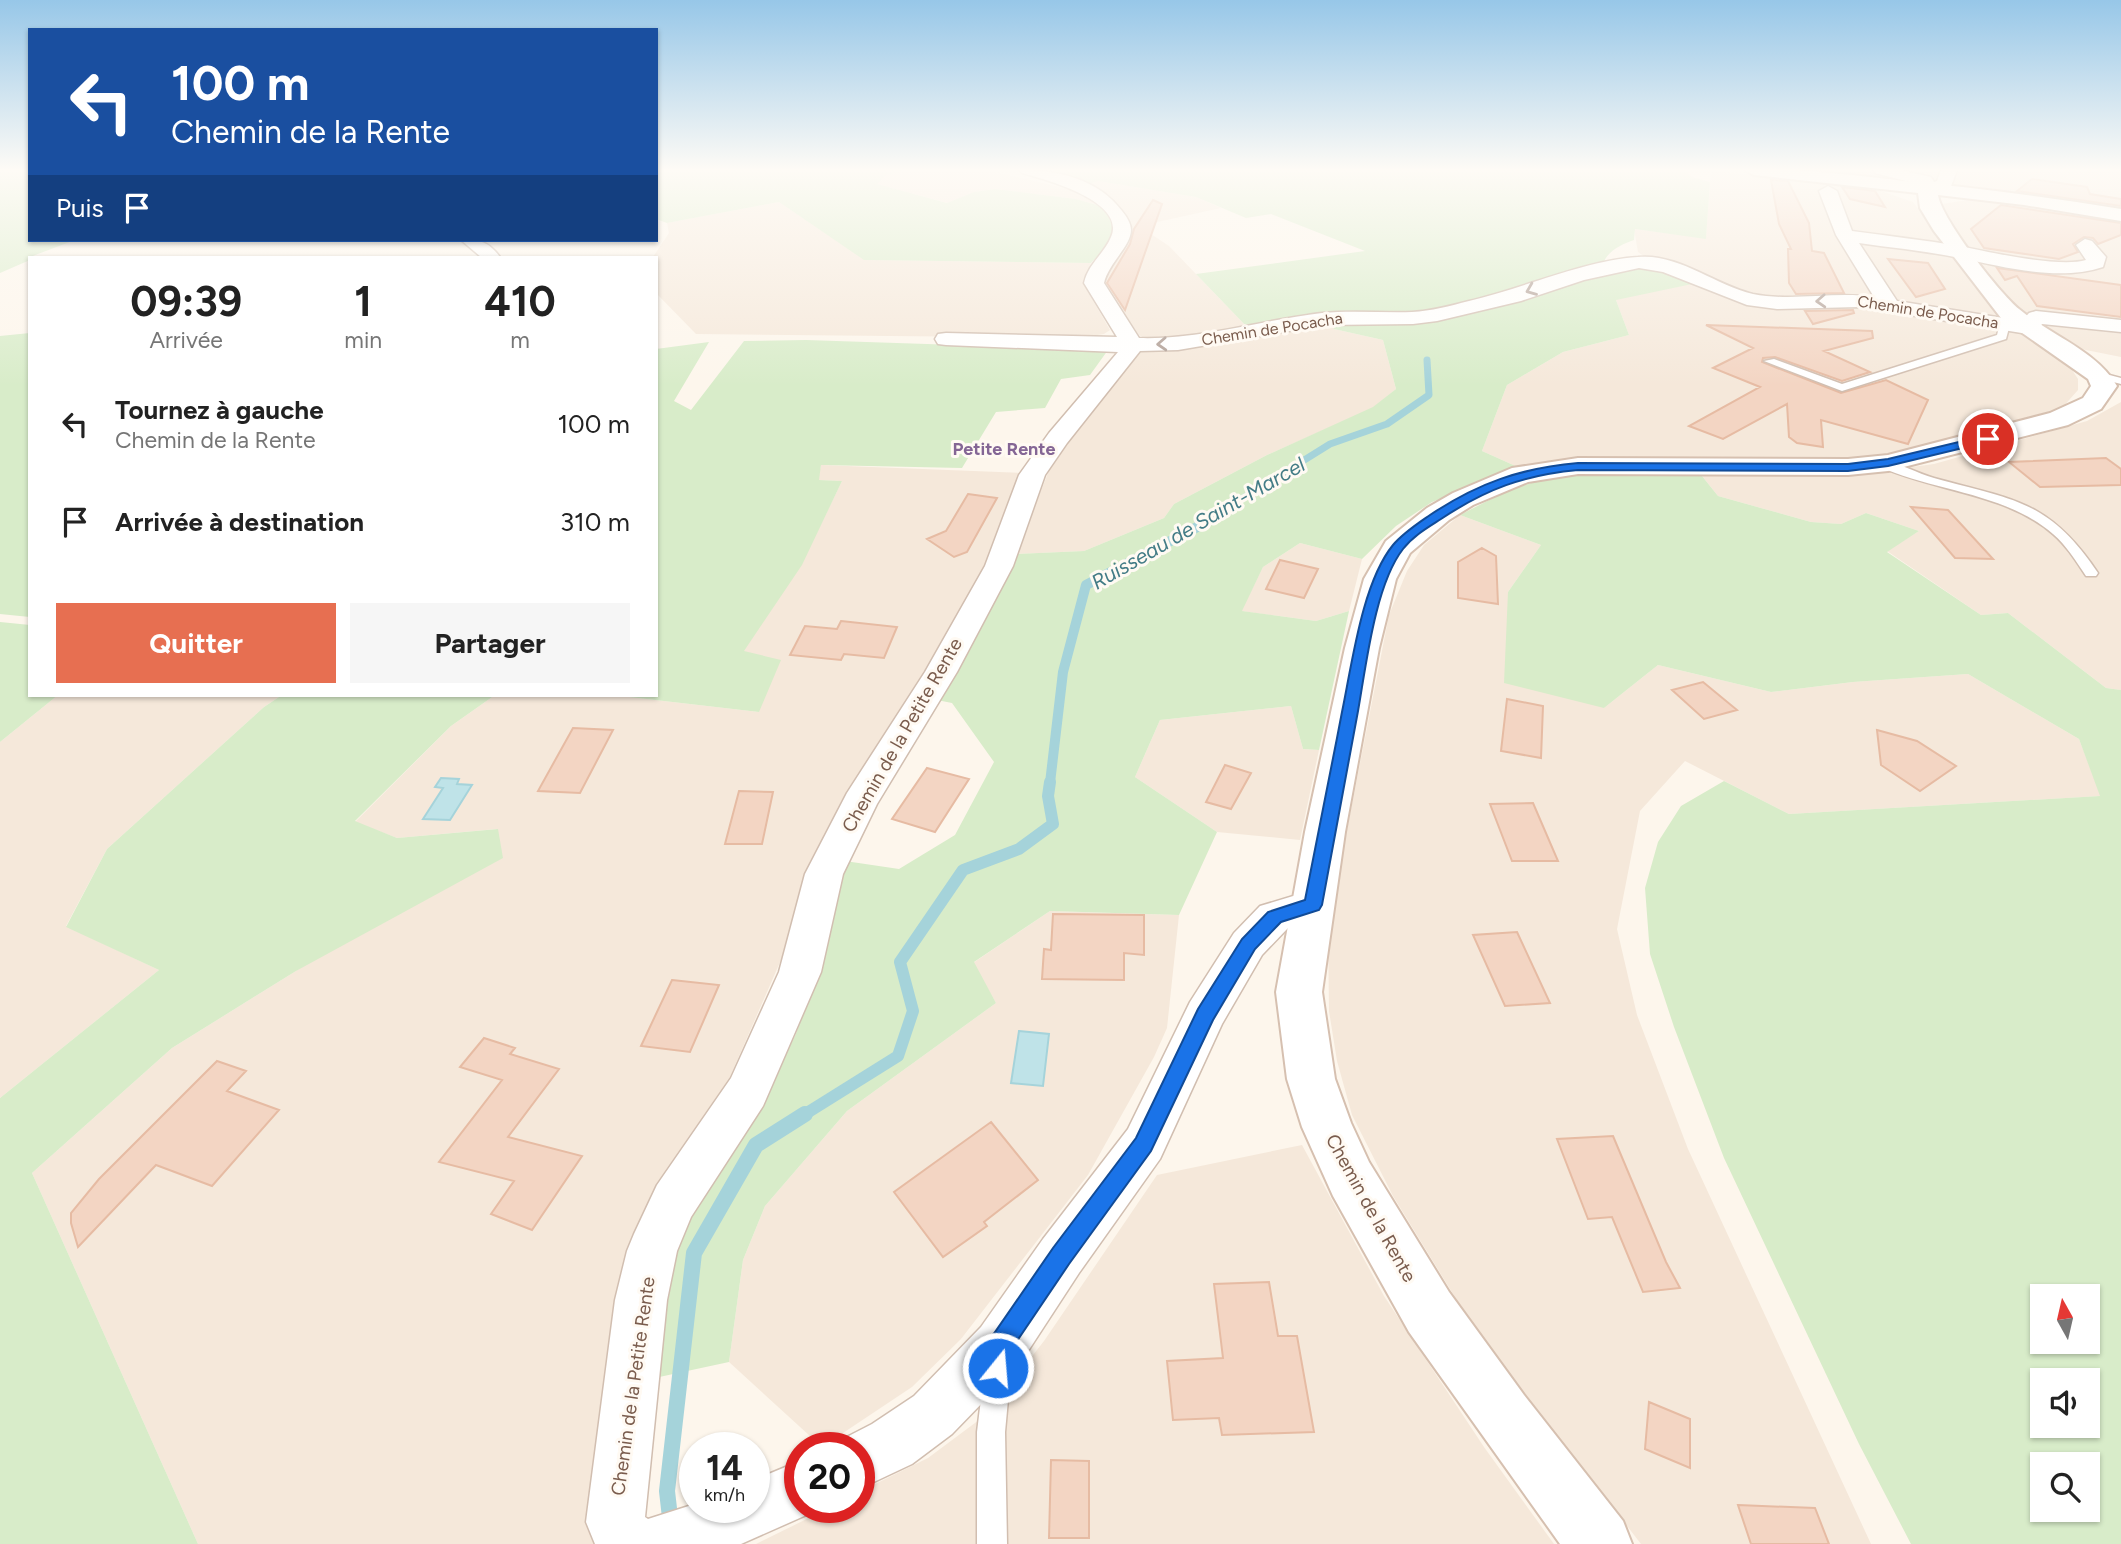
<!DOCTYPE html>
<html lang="fr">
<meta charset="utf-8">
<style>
body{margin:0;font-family:Figtree,sans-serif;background:#f6f6f6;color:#222;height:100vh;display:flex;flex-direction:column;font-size:26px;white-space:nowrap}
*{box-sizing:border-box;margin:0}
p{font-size:23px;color:#767676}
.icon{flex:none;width:38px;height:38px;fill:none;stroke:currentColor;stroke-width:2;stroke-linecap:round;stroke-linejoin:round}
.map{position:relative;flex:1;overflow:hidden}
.details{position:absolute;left:28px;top:256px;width:630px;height:441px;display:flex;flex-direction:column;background:#fff;border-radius:0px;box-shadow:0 2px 5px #0004}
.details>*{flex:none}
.hud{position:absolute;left:28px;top:28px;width:630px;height:214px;border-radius:0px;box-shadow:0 2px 5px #0004;background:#1a4fa0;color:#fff;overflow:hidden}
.needle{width:46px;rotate:352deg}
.controls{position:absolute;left:2030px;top:1284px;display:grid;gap:14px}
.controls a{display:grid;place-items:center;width:70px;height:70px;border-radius:0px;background:#fff;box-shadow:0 2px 5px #0004;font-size:35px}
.speed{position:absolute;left:679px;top:1432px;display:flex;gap:14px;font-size:35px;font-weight:700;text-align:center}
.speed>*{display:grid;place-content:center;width:91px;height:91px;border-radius:50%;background:#fff;box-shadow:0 2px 5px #0004;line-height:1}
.speed small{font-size:18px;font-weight:400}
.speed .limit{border:10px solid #d22;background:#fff;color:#111}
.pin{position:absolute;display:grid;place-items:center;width:60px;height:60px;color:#fff;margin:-30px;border:4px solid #fff;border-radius:50%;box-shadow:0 2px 7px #0007}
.me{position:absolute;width:77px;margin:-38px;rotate:17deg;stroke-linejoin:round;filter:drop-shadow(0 0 5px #0008)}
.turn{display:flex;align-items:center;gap:24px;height:147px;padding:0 28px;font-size:32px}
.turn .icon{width:91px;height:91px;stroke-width:2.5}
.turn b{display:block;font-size:49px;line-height:60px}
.then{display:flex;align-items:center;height:66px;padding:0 28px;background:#0003;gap:14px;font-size:26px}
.eta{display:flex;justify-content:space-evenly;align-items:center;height:119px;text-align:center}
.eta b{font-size:42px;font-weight:700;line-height:49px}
.cta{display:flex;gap:14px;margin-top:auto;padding:14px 28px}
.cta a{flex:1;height:80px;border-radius:0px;background:#e76f51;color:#fff;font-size:28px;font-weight:700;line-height:80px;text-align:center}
.cta a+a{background:#f6f6f6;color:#222}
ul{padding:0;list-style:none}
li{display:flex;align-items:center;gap:21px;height:98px;padding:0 28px}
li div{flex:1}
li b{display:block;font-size:26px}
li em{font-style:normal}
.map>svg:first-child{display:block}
.residential{fill:#f5e8da}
.green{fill:#d8ecc9;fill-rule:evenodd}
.water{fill:#bfe3e8;stroke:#a5d3da;stroke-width:2}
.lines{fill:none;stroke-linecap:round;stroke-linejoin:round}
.stream-far3{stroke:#a5d3da;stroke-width:7}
.stream-far2{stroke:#a5d3da;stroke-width:10}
.stream-far1{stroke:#a5d3da;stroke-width:12}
.stream{stroke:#a5d3da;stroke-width:16}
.building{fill:#f3d5c3;stroke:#e6bba3;stroke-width:2}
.lane-casing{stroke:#d1beb0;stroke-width:3}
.street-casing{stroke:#d1beb0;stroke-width:3}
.secondary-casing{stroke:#d6c0b0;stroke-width:4}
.lane{fill:#fff;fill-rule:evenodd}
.street{fill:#fff;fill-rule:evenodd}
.secondary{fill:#fff;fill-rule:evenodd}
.oneway{stroke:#af9d94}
.route{fill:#1a73e8;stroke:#114b97;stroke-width:2}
.labels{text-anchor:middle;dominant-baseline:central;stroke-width:6;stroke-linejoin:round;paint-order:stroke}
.far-street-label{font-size:16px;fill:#7a5c4d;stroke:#fffaf3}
.far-neighbourhood-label{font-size:18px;font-weight:bold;fill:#846695;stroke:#fffaf3}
.street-label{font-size:19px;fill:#7a5c4d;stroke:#fffaf3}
.water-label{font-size:21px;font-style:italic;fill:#437c86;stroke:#fffaf3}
</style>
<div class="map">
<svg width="2121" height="1544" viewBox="0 0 2121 1544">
<rect width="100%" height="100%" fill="#fdf6ec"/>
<path class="residential" d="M 906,170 L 987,170 L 1089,194 L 1104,207 L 1076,199 L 995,189 L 974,192 L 948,203 L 876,184 L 886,175 Z
M 1786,170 L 2121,170 L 2121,210 L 2043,197 Z
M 1711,171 L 1863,185 L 1913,202 L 1997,314 L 2072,370 L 2078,379 L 2078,390 L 2062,408 L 1888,454 L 1858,458 L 1821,461 L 1520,468 L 1482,451 L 1507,385 L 1563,352 L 1629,335 L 1616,300 L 1649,260 L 1638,252 L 1634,229 L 1706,238 Z
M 1098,181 L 1196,197 L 1221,208 L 1139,226 L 1169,246 L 1247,327 L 1181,339 L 1146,339 L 1139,335 L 1101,278 L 1127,235 L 1089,184 Z
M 1974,199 L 2121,220 L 2121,357 L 2076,348 L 2032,323 L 2017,307 L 1950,225 L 1942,204 Z
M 779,202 L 865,260 L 1091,263 L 1086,281 L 1087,290 L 1110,330 L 1104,334 L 1078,338 L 696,334 L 656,293 L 656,257 L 653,257 L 669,233 L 667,223 Z
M 1329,322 L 1334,329 L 1383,340 L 1396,389 L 1373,408 L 1267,455 L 1174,504 L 1164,518 L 1084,551 L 1016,554 L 1052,463 L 1137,351 Z
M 2121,402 L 2121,690 L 2106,688 L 2008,613 L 1981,615 L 1887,551 L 1919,531 L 1866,513 L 1841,524 L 1811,522 L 1718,496 L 1702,476 L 1868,473 L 1934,464 L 2087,421 Z
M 821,465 L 1022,473 L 1002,537 L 919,683 L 846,794 L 813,861 L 794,930 L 726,1086 L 596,1544 L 198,1544 L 32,1173 L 172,1048 L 296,971 L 497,829 L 397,838 L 355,822 L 451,726 L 495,695 L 612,695 L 759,712 L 743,651 L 801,565 L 842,481 L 818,480 Z
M 1460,515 L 1541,545 L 1508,592 L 1604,708 L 1658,665 L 1771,692 L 1853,682 L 1968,674 L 2079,739 L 2101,796 L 1789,814 L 1685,761 L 1640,811 L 1617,929 L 1637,1015 L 1688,1149 L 1871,1544 L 1641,1544 L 1472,1325 L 1393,1196 L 1352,1115 L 1337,1061 L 1329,1011 L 1328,927 L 1389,615 L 1407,571 L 1424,545 Z
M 1300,543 L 1362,559 L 1349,611 L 1316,621 L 1241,611 L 1263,567 Z
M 58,695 L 282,695 L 264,707 L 107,849 L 66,926 L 159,970 L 0,1098 L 0,742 Z
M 1291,706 L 1303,749 L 1319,750 L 1300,840 L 1217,832 L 1135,777 L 1160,720 Z
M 1050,911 L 1179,915 L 1167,1028 L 1154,1057 L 1088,1175 L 961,1339 L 912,1387 L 822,1447 L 729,1362 L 743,1260 L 765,1206 L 847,1111 L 996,1003 L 973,963 Z
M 1302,1145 L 1384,1296 L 1484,1447 L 1554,1544 L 756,1544 L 831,1507 L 859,1507 L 859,1492 L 928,1458 L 987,1414 L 1044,1341 L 1157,1175 Z"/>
<path class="green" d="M 0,170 L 30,170 L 30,240 L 75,240 L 30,257 L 30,260 L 0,273 Z
M 656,170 L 906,170 L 886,175 L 877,184 L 947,203 L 974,192 L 995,189 L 1076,199 L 1104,207 L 1113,220 L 1111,242 L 1091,263 L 864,260 L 779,202 L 667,223 L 656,219 Z
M 1044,170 L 1685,170 L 1692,177 L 1710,182 L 1706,239 L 1635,229 L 1634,240 C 1622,244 1607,251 1603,264 L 1438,311 L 1247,327 L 1196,274 L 1365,251 L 1271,214 L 1246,218 L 1196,197 L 1098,181 L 1089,184 Z
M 1651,266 L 1697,283 L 1616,300 L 1629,335 L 1563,352 L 1507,385 L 1482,451 L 1520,468 L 1432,502 L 1396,526 L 1362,559 L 1300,543 L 1263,567 L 1242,611 L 1316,621 L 1349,611 L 1319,750 L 1303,749 L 1291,706 L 1160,720 L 1135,777 L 1217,832 L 1179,915 L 1050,911 L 974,962 L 996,1003 L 847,1111 L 765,1206 L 743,1260 L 729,1362 L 650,1379 L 676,1231 L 770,1085 L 795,1036 L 817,978 L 845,861 L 899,869 L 955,835 L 994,762 L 952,703 L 932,699 L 1016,554 L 1084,551 L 1164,518 L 1174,504 L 1267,455 L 1373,407 L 1396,389 L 1383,340 L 1334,329 L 1329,322 L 1525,299 L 1616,270 Z
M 30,333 L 30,617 L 0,614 L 0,336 Z
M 806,340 L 1108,350 L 1090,375 L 1061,379 L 1045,408 L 996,412 L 962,468 L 821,465 L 819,480 L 842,481 L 802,565 L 744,651 L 781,660 L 759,712 L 612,695 L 656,695 L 656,349 L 709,342 L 674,401 L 691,410 L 744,341 Z
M 1591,473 L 1702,476 L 1718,496 L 1811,522 L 1841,524 L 1866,513 L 1919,531 L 1887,552 L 1981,615 L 2008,613 L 2106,688 L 2121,690 L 2121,1544 L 1911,1544 L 1859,1444 L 1724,1158 L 1674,1027 L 1650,954 L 1645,888 L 1658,842 L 1681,806 L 1724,781 L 1789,814 L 2100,796 L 2079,739 L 1968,674 L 1853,682 L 1771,692 L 1658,665 L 1604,708 L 1504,683 L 1508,592 L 1541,545 L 1460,515 C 1507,490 1537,476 1591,473 ZM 2042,1297 L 2088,1297 L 2088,1342 L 2042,1342 ZM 2042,1381 L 2088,1381 L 2088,1426 L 2042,1426 ZM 2042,1465 L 2088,1465 L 2088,1510 L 2042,1510 Z
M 0,622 L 30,625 L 30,695 L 58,695 L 0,742 Z
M 282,695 L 495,695 L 451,726 L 355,821 L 397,838 L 498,829 L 503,858 L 296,971 L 172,1048 L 32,1173 L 198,1544 L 0,1544 L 0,1098 L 159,970 L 66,927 L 107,849 L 264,707 Z"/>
<path class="water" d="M 441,778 L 459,779 L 457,784 L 472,785 L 450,820 L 423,819 L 443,788 L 435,787 Z
M 1019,1031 L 1049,1034 L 1043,1086 L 1011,1083 Z"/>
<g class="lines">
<path class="stream-far3" d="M 1200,525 L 1330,444 L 1387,424 L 1429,395 L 1427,360"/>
<path class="stream-far2" d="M 1050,783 L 1063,672 L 1086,585 L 1203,524"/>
<path class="stream-far1" d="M 802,1116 L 898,1056 L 913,1011 L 900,962 L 963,870 L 1019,849 L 1053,824 L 1048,796 L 1050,782"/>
<path class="stream" d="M 673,1544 L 667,1491 L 694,1253 L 756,1145 L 805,1114"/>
</g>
<path class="building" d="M 2032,179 L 2087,187 L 2090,194 L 2121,199 L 2121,206 L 2017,191 Z
M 1771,180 L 1788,181 L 1809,223 L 1812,251 L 1824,253 L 1844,293 L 1796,294 L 1789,283 L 1788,249 L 1791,249 L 1779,224 Z
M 1842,187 L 1875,191 L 1885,207 L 1850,199 Z
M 1153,200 L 1162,204 L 1125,310 L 1107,283 L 1130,244 L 1134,229 Z
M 2001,205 L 2121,223 L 2121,235 L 2098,244 L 2093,238 L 2084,237 L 2073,244 L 2078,252 L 2059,259 L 1984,248 L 1971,229 Z
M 1888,259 L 1928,263 L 1945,289 L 1916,297 Z
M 1997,268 L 2121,285 L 2121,317 L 2037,306 L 2017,276 L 2005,280 Z
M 1853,310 L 1854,313 L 1813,324 L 1805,311 Z
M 1706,325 L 1872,331 L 1873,338 L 1824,351 L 1870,372 L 1842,381 L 1775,357 L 1763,358 L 1762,362 L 1841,393 L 1886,380 L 1928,400 L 1908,444 L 1821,420 L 1823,447 L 1797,443 L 1789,437 L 1787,404 L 1723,439 L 1689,426 L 1760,387 L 1713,368 L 1753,348 Z
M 2106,458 L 2121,469 L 2121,485 L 2040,487 L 2009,462 Z
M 968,494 L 997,498 L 967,552 L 954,557 L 927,539 L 946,531 Z
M 1911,507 L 1948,510 L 1993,559 L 1955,558 Z
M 1482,548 L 1496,556 L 1498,604 L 1458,598 L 1458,562 Z
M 1280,560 L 1318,569 L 1304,598 L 1266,589 Z
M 841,621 L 897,627 L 884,658 L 844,654 L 841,660 L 790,655 L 805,626 L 837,629 Z
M 1703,682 L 1737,710 L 1704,719 L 1672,690 Z
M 1507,699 L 1543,706 L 1541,758 L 1501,751 Z
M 573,728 L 613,730 L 580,793 L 538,791 Z
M 1877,730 L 1917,741 L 1956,766 L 1920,791 L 1881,765 Z
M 1225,765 L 1251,773 L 1231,809 L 1206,802 Z
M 927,768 L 969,779 L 935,832 L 892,819 Z
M 739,791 L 773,792 L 762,844 L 725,844 Z
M 1533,803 L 1558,861 L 1512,861 L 1490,804 Z
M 1053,914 L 1144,915 L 1144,955 L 1124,953 L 1124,980 L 1042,979 L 1044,949 L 1051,950 Z
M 1517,932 L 1550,1003 L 1505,1006 L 1473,935 Z
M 672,980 L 719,985 L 690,1052 L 641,1046 Z
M 484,1038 L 515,1048 L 510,1054 L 559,1069 L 508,1137 L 582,1156 L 532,1230 L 491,1214 L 514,1181 L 439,1162 L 502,1080 L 460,1067 Z
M 217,1061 L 246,1071 L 227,1091 L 279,1110 L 212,1186 L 156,1165 L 78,1247 L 71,1223 L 71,1213 L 99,1179 Z
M 991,1122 L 1038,1180 L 984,1222 L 987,1226 L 943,1257 L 894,1192 Z
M 1613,1136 L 1666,1262 L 1680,1288 L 1643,1292 L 1612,1217 L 1588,1219 L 1557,1139 Z
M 1269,1282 L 1278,1336 L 1297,1336 L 1314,1432 L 1222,1435 L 1219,1418 L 1173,1420 L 1167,1361 L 1223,1358 L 1214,1284 Z
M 1649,1402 L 1690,1419 L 1690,1468 L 1645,1449 Z
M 1051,1460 L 1089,1461 L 1089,1538 L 1049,1538 Z
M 1738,1505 L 1815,1508 L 1829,1544 L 1751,1544 Z"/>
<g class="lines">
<g class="lane-casing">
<path id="lane" d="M 2005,321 L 2010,324 L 2006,339 L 1842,391 L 1764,361 L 1774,359 L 1842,384 L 1997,335 L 2000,324 Z
M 2098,372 L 2121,378 L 2121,384 L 2094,377 L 2092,375 Z
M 1883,459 C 1900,464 1917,473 1934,478 C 2014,500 2049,500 2098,573 L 2096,576 L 2086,576 C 2076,561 2066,545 2053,534 C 2004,492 1935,492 1878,466 L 1877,463 Z
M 998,1354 L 1007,1358 L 1011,1367 L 1005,1432 L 1007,1544 L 977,1544 L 977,1432 L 985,1367 L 989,1358 Z"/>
</g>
<g class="street-casing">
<path id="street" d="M 1020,170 C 1058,170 1098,179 1122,211 C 1126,216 1131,223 1131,230 C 1131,246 1108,264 1104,283 L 1139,338 C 1200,340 1261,320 1322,313 C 1352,310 1382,313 1412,312 C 1431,311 1450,306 1469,301 C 1522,289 1585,260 1638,257 C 1678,253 1715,285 1753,294 C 1792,302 1834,291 1874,297 L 1836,235 L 1819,191 L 1828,186 L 1837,191 L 1852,231 C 1888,236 1924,240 1959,246 C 1989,252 2059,268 2086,260 L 2076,245 L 2085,239 L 2092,241 L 2106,257 L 2103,267 C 2058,282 2005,267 1960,258 C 1927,251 1893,248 1859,243 L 1897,301 L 2022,321 L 2029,313 L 2036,311 L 2121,320 L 2121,332 L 2042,324 L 2036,333 L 2028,334 L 1859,307 L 1777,309 L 1747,305 L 1663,272 L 1639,268 L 1584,280 L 1521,301 L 1437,321 L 1413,324 L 1324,325 L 1178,350 L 1140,351 L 1067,443 L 1045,475 L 1013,566 L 957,672 L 877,804 L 843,874 L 821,972 L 763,1106 L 691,1217 L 677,1251 L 667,1300 L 645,1517 L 648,1519 L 695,1504 L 695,1507 L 754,1507 L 754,1480 L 800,1461 L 800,1507 L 821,1507 L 820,1509 L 741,1544 L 595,1544 L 586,1522 L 615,1300 L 627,1251 L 634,1234 L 657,1185 L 731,1078 L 779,972 L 805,874 L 847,793 L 925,672 L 985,566 L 1019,475 L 1049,433 L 1118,352 L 946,345 L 938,344 L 935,339 L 938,334 L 946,333 L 1117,337 L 1084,283 C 1088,264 1104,254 1111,237 C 1127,201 1044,179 1022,173 Z
M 1873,170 L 1900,170 L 1931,177 L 1934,182 L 1937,181 L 1941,170 L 1957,170 L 1950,189 L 1927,193 L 1921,192 L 1917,184 L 1875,173 Z
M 461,240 C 480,240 488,241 500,257 L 481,257 Z
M 1313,890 L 1327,894 L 1333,905 L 1327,916 L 1288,928 L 1262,955 L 1222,1024 L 1160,1159 L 1079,1273 L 1019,1365 L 952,1434 L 912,1464 L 859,1489 L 859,1447 L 837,1447 L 839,1441 L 872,1424 L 914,1396 L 981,1327 L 1043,1239 L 1128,1129 L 1190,1002 L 1234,933 L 1260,906 Z"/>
</g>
<g class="secondary-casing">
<path id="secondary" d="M 1745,170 C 1798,168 1851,175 1904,181 C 1977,188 2049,197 2121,209 L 2121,221 L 2024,205 L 1938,195 C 1941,218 2000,294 2019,309 C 2050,335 2097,351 2117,386 L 2101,409 L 2068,425 L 1888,471 L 1848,475 L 1578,474 L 1528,482 L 1473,505 L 1449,520 L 1410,553 L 1396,579 L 1379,648 L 1345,832 L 1322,992 L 1335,1079 L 1351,1123 L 1369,1162 L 1449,1292 L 1524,1395 L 1623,1521 L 1632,1544 L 1560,1544 L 1409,1332 L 1333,1196 L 1302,1127 L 1287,1079 L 1276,992 L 1305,832 L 1345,648 L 1364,579 L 1386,541 L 1427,508 L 1453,493 L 1512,468 L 1578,458 L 1848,459 L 1888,455 L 2050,413 L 2083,398 L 2091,386 L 2088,379 L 2001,318 L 1934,231 L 1920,208 L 1918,193 L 1754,175 Z"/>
</g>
<use href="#lane" class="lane"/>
<use href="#street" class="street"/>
<use href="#secondary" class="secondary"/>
</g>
<defs><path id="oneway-chevron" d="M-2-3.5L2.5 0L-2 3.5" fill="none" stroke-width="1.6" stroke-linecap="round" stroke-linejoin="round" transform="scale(1.75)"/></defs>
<g class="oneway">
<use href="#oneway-chevron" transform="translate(1531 290) rotate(158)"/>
<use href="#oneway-chevron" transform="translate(1821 301) rotate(177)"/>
<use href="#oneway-chevron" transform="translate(1162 344) rotate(177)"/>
</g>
<linearGradient id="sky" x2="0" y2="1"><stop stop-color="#97c7e8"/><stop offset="0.44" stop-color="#fefbf6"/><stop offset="1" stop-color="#fefbf6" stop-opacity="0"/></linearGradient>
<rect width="2121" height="386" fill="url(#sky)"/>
<path class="route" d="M 1988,435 L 1992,436 L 1992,441 L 1888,466 L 1848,471 L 1578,470 C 1524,475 1486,489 1441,519 C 1427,528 1413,536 1403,549 C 1375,585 1366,666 1358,711 C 1346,776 1334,840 1322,905 L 1319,910 L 1281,922 L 1255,949 L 1213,1020 L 1151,1151 L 1069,1264 L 1011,1350 L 1006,1376 L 998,1380 L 989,1376 L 985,1368 L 991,1338 L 1053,1248 L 1136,1138 L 1198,1009 L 1242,939 L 1268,912 L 1305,900 C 1317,838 1330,775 1342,712 C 1352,664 1362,583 1393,545 C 1403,533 1417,524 1430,515 C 1478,483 1521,468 1578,463 L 1848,464 L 1888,459 Z"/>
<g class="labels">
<g class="far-street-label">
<text transform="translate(1928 312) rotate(9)">Chemin de Pocacha</text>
<text transform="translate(1272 329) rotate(-9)">Chemin de Pocacha</text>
</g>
<g class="far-neighbourhood-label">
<text x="1004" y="449">Petite Rente</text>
</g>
<g class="street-label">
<text transform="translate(902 735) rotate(-60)">Chemin de la Petite Rente</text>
<text transform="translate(1371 1208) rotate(61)">Chemin de la Rente</text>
<text transform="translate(633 1386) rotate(-82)">Chemin de la Petite Rente</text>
</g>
<g class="water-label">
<text transform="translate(1198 523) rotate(-30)">Ruisseau de Saint-Marcel</text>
</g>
</g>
</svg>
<div class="controls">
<a><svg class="needle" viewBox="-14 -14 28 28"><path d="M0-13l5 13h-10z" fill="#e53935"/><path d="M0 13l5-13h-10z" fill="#767676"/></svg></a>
<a><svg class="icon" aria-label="sound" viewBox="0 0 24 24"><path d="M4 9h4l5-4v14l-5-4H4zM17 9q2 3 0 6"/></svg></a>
<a><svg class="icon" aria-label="search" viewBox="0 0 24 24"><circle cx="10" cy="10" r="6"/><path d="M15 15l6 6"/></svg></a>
</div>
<div class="speed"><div>14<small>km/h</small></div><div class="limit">20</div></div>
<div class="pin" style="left:1988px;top:439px;background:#d93025"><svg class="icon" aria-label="arrive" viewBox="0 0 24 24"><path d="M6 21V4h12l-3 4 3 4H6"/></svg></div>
<svg class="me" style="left:998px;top:1368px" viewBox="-20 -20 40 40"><circle r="17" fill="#1a73e8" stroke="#fff" stroke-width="3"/><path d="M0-11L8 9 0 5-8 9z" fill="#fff"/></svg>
<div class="hud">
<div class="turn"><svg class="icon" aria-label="left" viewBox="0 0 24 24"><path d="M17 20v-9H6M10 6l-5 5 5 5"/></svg><div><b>100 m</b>Chemin de la Rente</div></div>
<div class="then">Puis<svg class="icon" aria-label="arrive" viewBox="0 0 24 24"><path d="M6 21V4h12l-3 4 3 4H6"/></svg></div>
</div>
<section class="details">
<div class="eta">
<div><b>09:39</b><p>Arrivée</p></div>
<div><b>1</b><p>min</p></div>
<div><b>410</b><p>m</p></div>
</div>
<ul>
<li><svg class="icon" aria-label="left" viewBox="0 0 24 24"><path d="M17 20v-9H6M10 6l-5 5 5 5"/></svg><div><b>Tournez à gauche</b><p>Chemin de la Rente</p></div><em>100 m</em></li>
<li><svg class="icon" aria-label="arrive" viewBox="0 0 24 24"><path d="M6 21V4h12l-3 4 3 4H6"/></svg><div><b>Arrivée à destination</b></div><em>310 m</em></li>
</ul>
<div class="cta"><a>Quitter</a><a>Partager</a></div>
</section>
</div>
